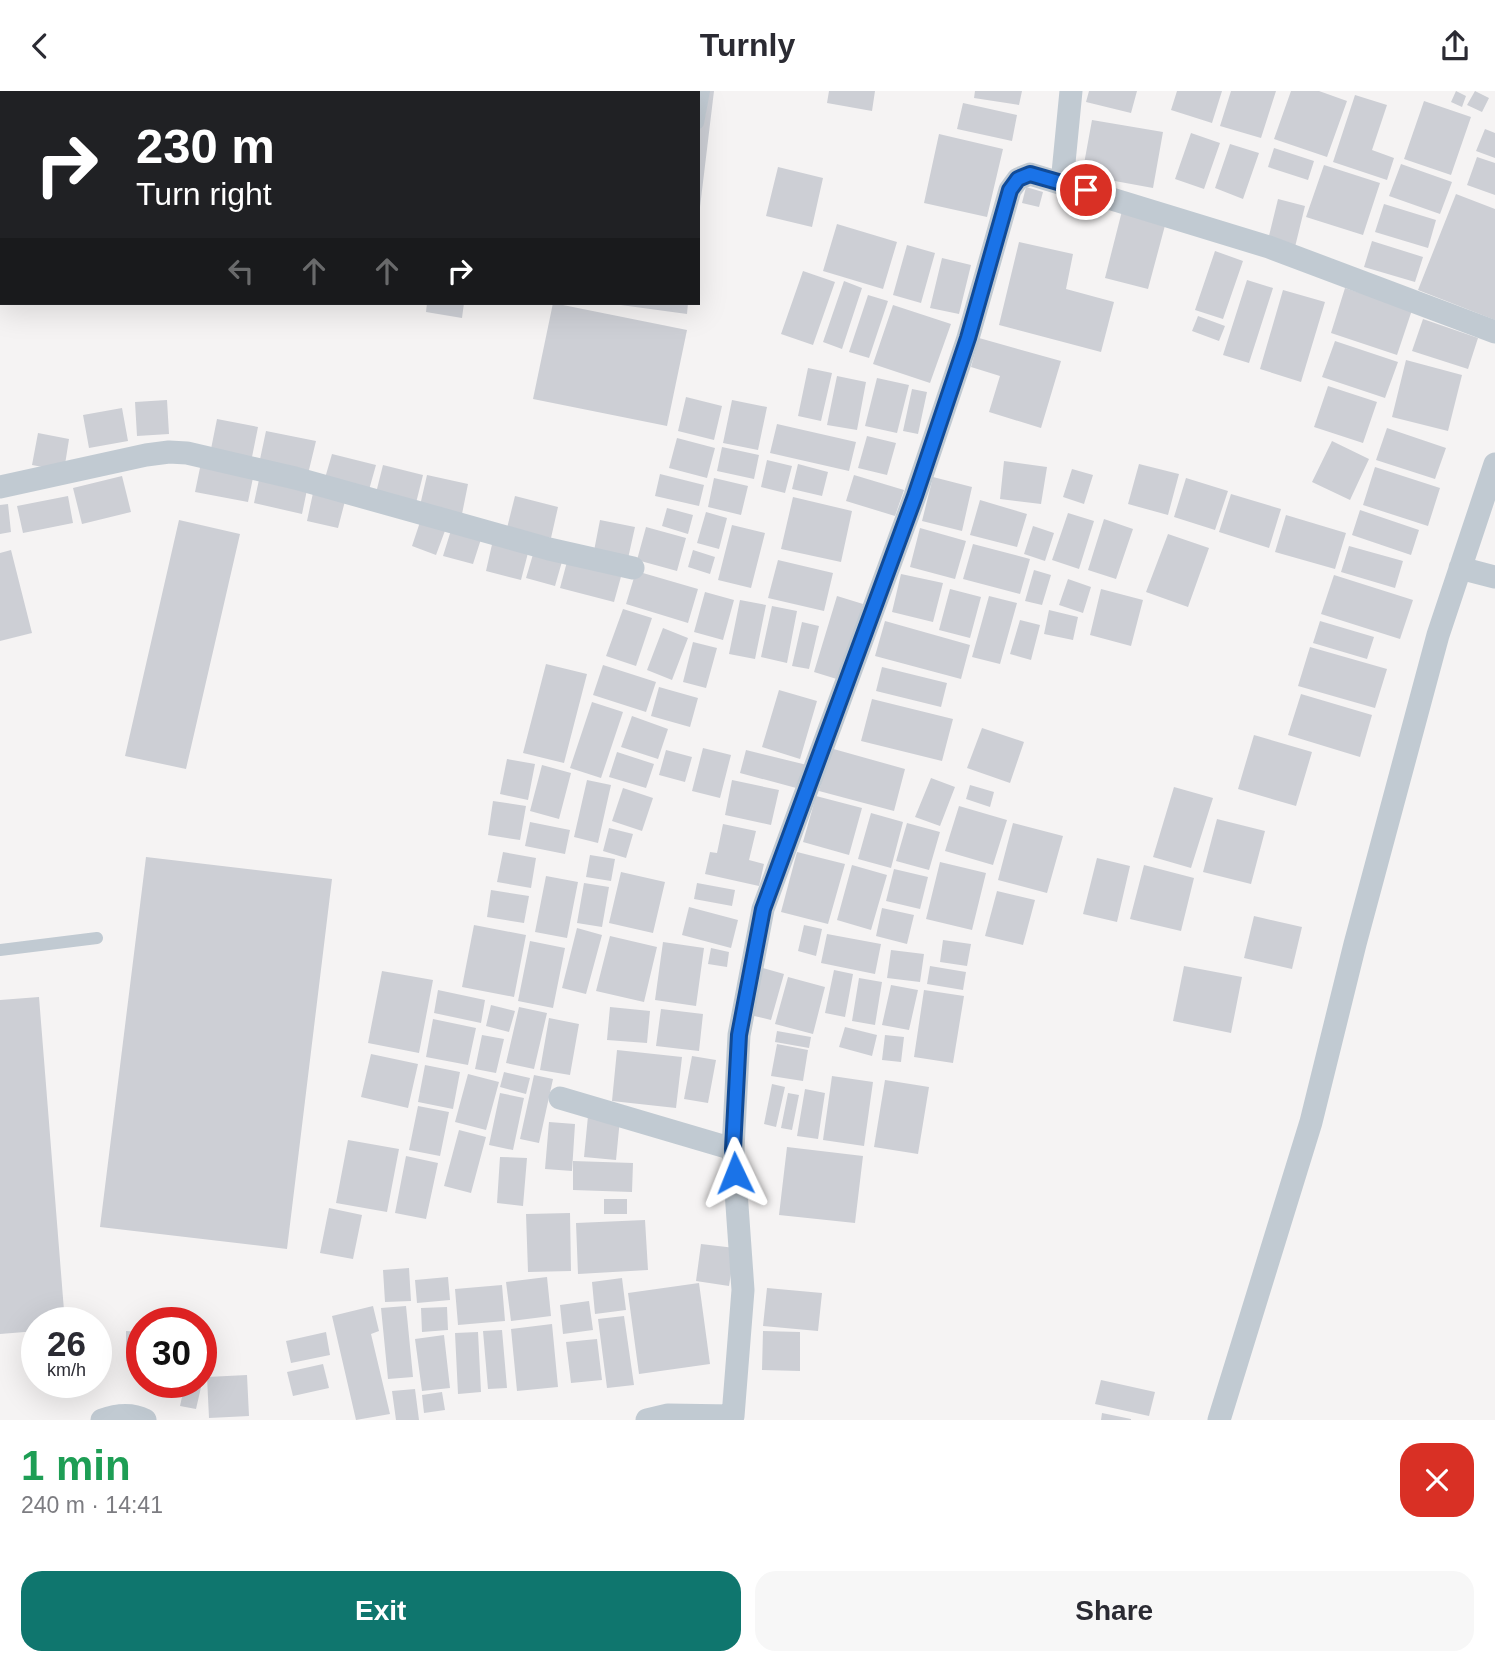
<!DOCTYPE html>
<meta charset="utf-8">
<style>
body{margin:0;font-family:Helvetica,sans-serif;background:#f7f7f7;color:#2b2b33;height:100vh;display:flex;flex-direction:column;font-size:26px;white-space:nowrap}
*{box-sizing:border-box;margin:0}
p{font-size:23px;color:#7c7c81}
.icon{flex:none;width:38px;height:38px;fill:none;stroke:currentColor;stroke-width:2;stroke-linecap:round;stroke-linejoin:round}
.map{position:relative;height:1329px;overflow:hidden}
.side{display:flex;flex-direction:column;background:#fff;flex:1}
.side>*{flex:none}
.banner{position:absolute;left:0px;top:0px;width:700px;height:214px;box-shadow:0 7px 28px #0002;background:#202124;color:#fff;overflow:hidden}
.speed{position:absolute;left:21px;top:1216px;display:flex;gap:14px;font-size:35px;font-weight:700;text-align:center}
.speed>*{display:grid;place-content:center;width:91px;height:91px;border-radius:50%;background:#fff;box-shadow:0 7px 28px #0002;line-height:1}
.speed small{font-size:18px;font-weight:400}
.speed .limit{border:10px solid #d22;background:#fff;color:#111}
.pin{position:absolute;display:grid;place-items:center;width:60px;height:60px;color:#fff;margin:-30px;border:4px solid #fff;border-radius:50%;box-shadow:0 2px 7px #0007}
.me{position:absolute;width:77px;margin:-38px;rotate:358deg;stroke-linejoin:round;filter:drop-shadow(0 0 5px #0008)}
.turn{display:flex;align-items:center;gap:24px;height:147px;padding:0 21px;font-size:32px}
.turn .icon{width:91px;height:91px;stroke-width:2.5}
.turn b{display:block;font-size:49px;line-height:60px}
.lanes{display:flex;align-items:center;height:66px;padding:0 21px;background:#0003;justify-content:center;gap:35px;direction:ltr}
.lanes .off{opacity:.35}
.round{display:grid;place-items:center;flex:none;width:74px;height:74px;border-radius:21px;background:#f7f7f7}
.overview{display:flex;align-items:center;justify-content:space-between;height:119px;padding:0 21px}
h1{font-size:42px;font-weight:700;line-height:52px;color:#1e9e55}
.button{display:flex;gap:14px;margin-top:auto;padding:14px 21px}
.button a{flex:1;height:80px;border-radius:21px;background:#0f766e;color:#fff;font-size:28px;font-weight:700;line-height:80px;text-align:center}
.button a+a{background:#f7f7f7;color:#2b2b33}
header{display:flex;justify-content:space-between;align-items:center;height:91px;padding:0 21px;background:#fff;font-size:32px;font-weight:700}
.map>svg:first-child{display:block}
.building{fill:#cdcfd5}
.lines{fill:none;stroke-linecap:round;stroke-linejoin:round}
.lane{stroke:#c1cad2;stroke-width:12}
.street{stroke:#c1cad2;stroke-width:23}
.route-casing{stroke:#114b97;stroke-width:18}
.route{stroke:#1a73e8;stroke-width:12}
</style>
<header><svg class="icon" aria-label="back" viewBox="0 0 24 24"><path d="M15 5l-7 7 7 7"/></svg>Turnly<svg class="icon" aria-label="share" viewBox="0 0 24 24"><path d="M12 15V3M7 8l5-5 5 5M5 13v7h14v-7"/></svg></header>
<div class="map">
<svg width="1495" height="1329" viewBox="0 0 1495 1329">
<rect width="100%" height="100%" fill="#f5f3f3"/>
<path class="building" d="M 698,0 L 714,0 L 700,116 L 698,116 Z
M 829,0 L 875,0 L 872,20 L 827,12 Z
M 975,0 L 1022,0 L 1019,14 L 974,7 Z
M 1089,0 L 1137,0 L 1131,22 L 1086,11 Z
M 1177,0 L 1222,0 L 1212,32 L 1171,19 Z
M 1231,0 L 1276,0 L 1261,47 L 1220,35 Z
M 1291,0 L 1319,0 L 1347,10 L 1327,66 L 1274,48 Z
M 1456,0 L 1466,5 L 1462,16 L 1451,11 Z
M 1475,0 L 1489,7 L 1482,21 L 1467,14 Z
M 1355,4 L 1387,14 L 1372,59 L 1394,67 L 1387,89 L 1333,71 Z
M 1424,10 L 1471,26 L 1451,84 L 1404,68 Z
M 963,12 L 1017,24 L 1012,50 L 957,38 Z
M 1092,29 L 1163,41 L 1153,97 L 1082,84 Z
M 1485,38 L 1495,42 L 1495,67 L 1476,60 Z
M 1191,42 L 1220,52 L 1204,98 L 1175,88 Z
M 939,43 L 1003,58 L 987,126 L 924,112 Z
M 1230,53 L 1259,62 L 1243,108 L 1215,97 Z
M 1274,57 L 1314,70 L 1308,89 L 1268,76 Z
M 1477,66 L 1495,72 L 1495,104 L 1467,94 Z
M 1401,73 L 1452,91 L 1440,123 L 1389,105 Z
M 1324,74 L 1380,92 L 1363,144 L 1306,126 Z
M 778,76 L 823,87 L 812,136 L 766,125 Z
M 1026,96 L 1043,101 L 1039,116 L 1022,112 Z
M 1456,103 L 1495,118 L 1495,229 L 1418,199 Z
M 1278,108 L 1305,115 L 1295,156 L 1268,149 Z
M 1384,113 L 1436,129 L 1428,157 L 1375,141 Z
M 1123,116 L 1167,127 L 1148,198 L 1105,187 Z
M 837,133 L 897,151 L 883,198 L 823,180 Z
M 1372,150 L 1423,166 L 1415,191 L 1364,176 Z
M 1019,151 L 1073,163 L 1066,198 L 1114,211 L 1101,261 L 999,234 Z
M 907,154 L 935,162 L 921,212 L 893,204 Z
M 1215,160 L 1243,170 L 1223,228 L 1195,219 Z
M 942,167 L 971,174 L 959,223 L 930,217 Z
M 803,180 L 835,191 L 813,254 L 781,243 Z
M 1247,189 L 1273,197 L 1249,272 L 1223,264 Z
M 844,190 L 862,197 L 842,258 L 823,251 Z
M 1345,197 L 1412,219 L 1397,264 L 1331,242 Z
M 1283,199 L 1325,211 L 1301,291 L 1260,278 Z
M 868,204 L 888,210 L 869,267 L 849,261 Z
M 427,212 L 464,212 L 462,227 L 426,221 Z
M 553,212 L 687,239 L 667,335 L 533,308 Z
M 606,212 L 688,212 L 687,223 Z
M 893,214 L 951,233 L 930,292 L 873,273 Z
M 1198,225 L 1225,235 L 1219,250 L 1192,240 Z
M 1423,228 L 1478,247 L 1468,278 L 1412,260 Z
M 979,247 L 1061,270 L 1041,337 L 989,321 L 1000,285 L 971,276 Z
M 1335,250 L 1398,271 L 1385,307 L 1322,286 Z
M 1406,269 L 1462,284 L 1448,340 L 1392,326 Z
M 808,277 L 832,282 L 821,330 L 798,325 Z
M 837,285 L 866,291 L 857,339 L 827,334 Z
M 877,287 L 909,294 L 897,342 L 865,335 Z
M 1328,295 L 1377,311 L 1363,352 L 1314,336 Z
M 912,298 L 927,301 L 918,343 L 903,340 Z
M 686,306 L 722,315 L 714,349 L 678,340 Z
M 167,309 L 169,343 L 137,345 L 135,311 Z
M 732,309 L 767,316 L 758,359 L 723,352 Z
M 122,317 L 128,350 L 89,357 L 83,324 Z
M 217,328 L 258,336 L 251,371 L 210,363 Z
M 777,333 L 856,351 L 849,380 L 770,362 Z
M 1387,337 L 1446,357 L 1435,388 L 1376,369 Z
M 266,340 L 316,350 L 308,383 L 259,373 Z
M 38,342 L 69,348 L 64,380 L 32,374 Z
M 867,345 L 896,352 L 887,384 L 858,377 Z
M 677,347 L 715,357 L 707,387 L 669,377 Z
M 1332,350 L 1369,368 L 1350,409 L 1312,391 Z
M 722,356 L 759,364 L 754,388 L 717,380 Z
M 332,363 L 376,374 L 367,406 L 323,394 Z
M 767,369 L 792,375 L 785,402 L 761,396 Z
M 1004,370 L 1047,376 L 1041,413 L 1000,408 Z
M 201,372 L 254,382 L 248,411 L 195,401 Z
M 798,373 L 828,381 L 822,405 L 792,398 Z
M 1139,373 L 1179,383 L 1168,424 L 1128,413 Z
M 383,374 L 423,384 L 415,416 L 375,406 Z
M 1375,376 L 1440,397 L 1428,435 L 1363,414 Z
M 1072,378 L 1093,384 L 1084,413 L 1063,406 Z
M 660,383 L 704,394 L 699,415 L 655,405 Z
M 260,384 L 308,394 L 302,423 L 254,412 Z
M 427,384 L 468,393 L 461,428 L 419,419 Z
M 854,384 L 904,399 L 895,425 L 846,410 Z
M 122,385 L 131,421 L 82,433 L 73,397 Z
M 933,386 L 972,396 L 962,440 L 922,430 Z
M 714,387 L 748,395 L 741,424 L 708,416 Z
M 1186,387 L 1228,400 L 1215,439 L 1174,426 Z
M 313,402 L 345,410 L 338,437 L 307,430 Z
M 1231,403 L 1281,418 L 1269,457 L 1219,441 Z
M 68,405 L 73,432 L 23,442 L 17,415 Z
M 515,405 L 558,416 L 551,447 L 507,437 Z
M 793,406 L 852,420 L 841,471 L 781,458 Z
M 980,409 L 1027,423 L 1017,456 L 970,444 Z
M 8,413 L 11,441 L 0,443 L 0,414 Z
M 667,417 L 693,424 L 688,443 L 662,435 Z
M 1360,419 L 1419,439 L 1411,464 L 1352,444 Z
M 706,421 L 727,427 L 719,458 L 697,452 Z
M 1068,422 L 1094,430 L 1079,478 L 1052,469 Z
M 1286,424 L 1346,442 L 1335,478 L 1275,461 Z
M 421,428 L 446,437 L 436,464 L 412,455 Z
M 1104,428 L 1133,438 L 1116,488 L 1088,479 Z
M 179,429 L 240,443 L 186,678 L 125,665 Z
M 600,429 L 635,436 L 627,472 L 593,465 Z
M 732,434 L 765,442 L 751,497 L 718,489 Z
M 1033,435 L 1054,442 L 1045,470 L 1024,463 Z
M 452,436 L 482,445 L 473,473 L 443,465 Z
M 646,436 L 686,447 L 677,480 L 637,469 Z
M 920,437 L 966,450 L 955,488 L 910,476 Z
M 1168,443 L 1209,457 L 1188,516 L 1146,501 Z
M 493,449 L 529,458 L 521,489 L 486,480 Z
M 973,453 L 1030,468 L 1020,503 L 963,488 Z
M 1349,455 L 1403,470 L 1395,497 L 1341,481 Z
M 11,459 L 32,542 L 0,550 L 0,462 Z
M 693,459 L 715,466 L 710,483 L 688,476 Z
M 534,460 L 563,467 L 555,495 L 526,487 Z
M 568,467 L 622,482 L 614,511 L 560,497 Z
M 778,469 L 833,482 L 824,520 L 768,507 Z
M 1034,479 L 1051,484 L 1042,514 L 1025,510 Z
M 636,480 L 698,498 L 688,532 L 626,513 Z
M 901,483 L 943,492 L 933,531 L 892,521 Z
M 1334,484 L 1413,509 L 1400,548 L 1321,523 Z
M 1068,488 L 1091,496 L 1083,522 L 1059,514 Z
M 950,498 L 981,506 L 970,547 L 939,539 Z
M 1101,498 L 1143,509 L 1131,555 L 1090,544 Z
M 705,501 L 734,509 L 723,549 L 694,541 Z
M 837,505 L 863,513 L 840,589 L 814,581 Z
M 989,505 L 1017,512 L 1000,573 L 972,566 Z
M 740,509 L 766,514 L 755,568 L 729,563 Z
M 772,515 L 797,520 L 787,572 L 761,566 Z
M 623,518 L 652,527 L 636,575 L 606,565 Z
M 1049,519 L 1078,526 L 1073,549 L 1044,543 Z
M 1020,529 L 1040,534 L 1031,569 L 1010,563 Z
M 885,530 L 970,554 L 961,588 L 875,565 Z
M 1320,530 L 1374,546 L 1367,568 L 1313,552 Z
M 802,531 L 819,535 L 809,578 L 792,575 Z
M 663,537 L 688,547 L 672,589 L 647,579 Z
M 693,551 L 717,557 L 706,597 L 683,591 Z
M 1310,556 L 1387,578 L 1375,617 L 1298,595 Z
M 546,573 L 587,583 L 564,672 L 523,662 Z
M 603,574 L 656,591 L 646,621 L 593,604 Z
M 882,576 L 947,592 L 941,616 L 876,600 Z
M 659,596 L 698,607 L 690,636 L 651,625 Z
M 779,599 L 817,610 L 800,668 L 762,656 Z
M 1301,603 L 1372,624 L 1360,666 L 1288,644 Z
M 872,608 L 953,628 L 942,670 L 861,650 Z
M 592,611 L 623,621 L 601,687 L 570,677 Z
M 632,625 L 668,638 L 658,668 L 621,656 Z
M 982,637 L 1024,651 L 1010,692 L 967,677 Z
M 1254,644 L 1312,661 L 1296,715 L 1238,698 Z
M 703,657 L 731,664 L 720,707 L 692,700 Z
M 830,657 L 905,678 L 894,720 L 819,700 Z
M 666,659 L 692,666 L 685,691 L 659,684 Z
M 746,659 L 807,674 L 800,698 L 740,682 Z
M 617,661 L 654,673 L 646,697 L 609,686 Z
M 507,668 L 535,673 L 528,709 L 500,703 Z
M 542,674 L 571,682 L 559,728 L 530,720 Z
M 931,687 L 955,696 L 940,735 L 915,726 Z
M 587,689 L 611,694 L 598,752 L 574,746 Z
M 732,689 L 779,699 L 771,734 L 725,724 Z
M 970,694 L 994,701 L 990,716 L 966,708 Z
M 1174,696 L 1213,707 L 1191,777 L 1153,766 Z
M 623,697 L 653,707 L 642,740 L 612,730 Z
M 816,705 L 862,717 L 849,764 L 803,751 Z
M 493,710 L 526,715 L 520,749 L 488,744 Z
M 959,715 L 1007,729 L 993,774 L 945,760 Z
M 871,722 L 903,731 L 891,777 L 858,768 Z
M 1217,728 L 1265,740 L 1251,793 L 1203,781 Z
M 530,731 L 570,739 L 565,763 L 525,755 Z
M 907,732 L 940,741 L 929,779 L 896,770 Z
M 1013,732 L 1063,745 L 1047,802 L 998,789 Z
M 723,733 L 756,740 L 749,769 L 764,773 L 759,795 L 705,783 L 710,761 L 717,762 Z
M 609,737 L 633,743 L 626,767 L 603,760 Z
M 503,761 L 536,767 L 531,797 L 497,791 Z
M 797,761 L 845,773 L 828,833 L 781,821 Z
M 590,764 L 615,768 L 611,790 L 586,786 Z
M 146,766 L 332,788 L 287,1158 L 100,1136 Z
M 1097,767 L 1130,775 L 1117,831 L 1083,823 Z
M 940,771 L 986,782 L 972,839 L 926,828 Z
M 852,774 L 887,784 L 871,839 L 837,829 Z
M 1144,774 L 1194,787 L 1181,840 L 1130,828 Z
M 894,778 L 928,786 L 920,818 L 886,810 Z
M 621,781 L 665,791 L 653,842 L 609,832 Z
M 546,785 L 578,791 L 567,847 L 535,841 Z
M 584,792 L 609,796 L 602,836 L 577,832 Z
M 697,792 L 735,799 L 732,815 L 694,808 Z
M 491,799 L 529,805 L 524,832 L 487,826 Z
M 997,800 L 1035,809 L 1023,854 L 985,845 Z
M 689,816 L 738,829 L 731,857 L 682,844 Z
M 882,817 L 914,824 L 907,853 L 876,845 Z
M 1254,825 L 1302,836 L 1292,878 L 1244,867 Z
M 474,834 L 526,844 L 514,906 L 462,896 Z
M 804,834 L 822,838 L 816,865 L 798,860 Z
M 577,837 L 602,844 L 586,903 L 562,897 Z
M 827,843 L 881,853 L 875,883 L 821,872 Z
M 610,845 L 657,856 L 644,911 L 596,900 Z
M 943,849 L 971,853 L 967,875 L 940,871 Z
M 530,850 L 565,857 L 553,917 L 518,910 Z
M 663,851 L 704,857 L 696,915 L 655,909 Z
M 711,857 L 729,861 L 727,876 L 708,873 Z
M 891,859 L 924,863 L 920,891 L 887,887 Z
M 930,875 L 966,881 L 963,899 L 927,893 Z
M 1184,875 L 1242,886 L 1231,942 L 1173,930 Z
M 759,876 L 784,883 L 771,929 L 746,923 Z
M 834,879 L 853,883 L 845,926 L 825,922 Z
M 382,880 L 433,889 L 419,962 L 368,952 Z
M 788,886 L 825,896 L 813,943 L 775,933 Z
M 859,887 L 882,891 L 875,934 L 852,930 Z
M 891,894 L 918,899 L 909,939 L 882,934 Z
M 438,899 L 485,909 L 481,932 L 434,922 Z
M 924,899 L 964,905 L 953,972 L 914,966 Z
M 39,906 L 65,1232 L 37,1232 L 37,1240 L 0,1243 L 0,909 Z
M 491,914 L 515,920 L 509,941 L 486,935 Z
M 519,916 L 547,922 L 534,978 L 506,972 Z
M 610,916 L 650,920 L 647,952 L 607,949 Z
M 661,918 L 703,923 L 699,960 L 656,955 Z
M 549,927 L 579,933 L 570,984 L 540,979 Z
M 433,928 L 476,937 L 468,974 L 426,966 Z
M 845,936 L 877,944 L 872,965 L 839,956 Z
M 777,940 L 811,946 L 809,957 L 775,951 Z
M 482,944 L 504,948 L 496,982 L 475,978 Z
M 885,944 L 904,946 L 901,971 L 882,969 Z
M 777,953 L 808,959 L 803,990 L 771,985 Z
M 617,959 L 682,966 L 676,1017 L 612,1010 Z
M 371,963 L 418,973 L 408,1017 L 361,1006 Z
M 692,965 L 716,969 L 708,1012 L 684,1008 Z
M 425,974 L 460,981 L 453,1018 L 418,1011 Z
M 504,981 L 530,987 L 526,1003 L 500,996 Z
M 468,983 L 499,991 L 486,1039 L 455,1031 Z
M 534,984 L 553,988 L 539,1052 L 520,1048 Z
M 832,985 L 873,991 L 864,1055 L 823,1049 Z
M 885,989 L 929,996 L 918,1063 L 874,1056 Z
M 772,993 L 785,996 L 776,1036 L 764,1033 Z
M 805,998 L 825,1002 L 818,1048 L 797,1045 Z
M 500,1002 L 524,1007 L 513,1059 L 489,1054 Z
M 788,1002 L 799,1004 L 792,1039 L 781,1037 Z
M 418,1015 L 449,1021 L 440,1065 L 409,1059 Z
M 588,1025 L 620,1028 L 616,1069 L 584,1066 Z
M 549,1031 L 575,1033 L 572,1080 L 545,1078 Z
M 459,1039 L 486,1046 L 471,1102 L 444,1095 Z
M 348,1049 L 399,1058 L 387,1121 L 336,1112 Z
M 787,1056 L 863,1065 L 855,1132 L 779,1124 Z
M 406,1065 L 438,1072 L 426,1128 L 395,1122 Z
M 500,1066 L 527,1067 L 523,1115 L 497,1112 Z
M 573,1070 L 633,1072 L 632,1101 L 573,1099 Z
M 604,1108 L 627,1108 L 627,1123 L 604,1123 Z
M 329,1117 L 362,1124 L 353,1168 L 320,1162 Z
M 570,1122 L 571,1180 L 528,1181 L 526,1123 Z
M 645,1129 L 648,1179 L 578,1183 L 576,1132 Z
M 701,1153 L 735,1157 L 729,1195 L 696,1190 Z
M 409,1177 L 411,1210 L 385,1211 L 383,1179 Z
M 448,1186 L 450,1209 L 417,1212 L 415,1189 Z
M 547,1186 L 551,1225 L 511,1230 L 506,1191 Z
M 622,1187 L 626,1219 L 595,1223 L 592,1191 Z
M 699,1192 L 710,1273 L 639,1283 L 628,1202 Z
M 502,1194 L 505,1230 L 458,1234 L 455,1198 Z
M 767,1197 L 822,1202 L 818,1240 L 763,1235 Z
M 589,1210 L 593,1239 L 563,1243 L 560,1214 Z
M 373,1215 L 379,1240 L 371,1243 L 390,1323 L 356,1329 L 332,1225 Z
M 406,1215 L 413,1286 L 388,1288 L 381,1217 Z
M 447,1216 L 448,1239 L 422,1241 L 421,1217 Z
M 624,1225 L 634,1294 L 607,1297 L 598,1228 Z
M 552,1233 L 558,1296 L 517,1300 L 511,1238 Z
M 502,1239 L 507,1297 L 488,1298 L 483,1240 Z
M 126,1240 L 142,1241 L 142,1270 L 126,1270 Z
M 763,1240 L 800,1241 L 800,1280 L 762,1279 Z
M 326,1241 L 330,1264 L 291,1272 L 286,1250 Z
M 478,1241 L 481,1301 L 458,1303 L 455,1242 Z
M 444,1244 L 450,1297 L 422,1300 L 415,1248 Z
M 597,1248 L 602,1289 L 571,1292 L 566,1251 Z
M 323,1273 L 329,1297 L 293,1305 L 287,1281 Z
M 247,1284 L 249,1325 L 209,1327 L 207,1286 Z
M 1101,1289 L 1155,1301 L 1149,1325 L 1095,1313 Z
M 185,1292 L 202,1292 L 196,1318 L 180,1315 Z
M 415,1298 L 419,1329 L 396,1329 L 392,1300 Z
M 442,1301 L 445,1319 L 424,1322 L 422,1304 Z
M 1102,1322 L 1131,1328 L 1131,1329 L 1101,1329 Z"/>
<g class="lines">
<path class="lane" d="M 62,0 L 72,2
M 242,2 L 242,0
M 698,32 L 704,0
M 0,859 L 97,847"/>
<path class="street" d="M 1062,92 L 1071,0
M 0,396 L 146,364 L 169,361 L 187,362 L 295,387 L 549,458 L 633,477
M 1460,477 L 1495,486
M 560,1007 L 733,1058
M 102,1329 C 116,1324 131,1322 145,1329
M 647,1329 L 668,1324 L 733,1325 L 743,1199 L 733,1058 L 739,944 L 763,818 L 915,405 L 968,247 L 1010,99 L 1018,88 L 1030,83 L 1269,156 L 1495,241
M 1219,1329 L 1311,1031 L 1355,853 L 1438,544 L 1495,373"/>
</g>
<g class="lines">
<g class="route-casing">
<path id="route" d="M 735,1082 L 733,1058 L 739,944 L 763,818 L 915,405 L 968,247 L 1010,99 L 1018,88 L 1030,83 L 1086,99"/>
</g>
<use href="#route" class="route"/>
</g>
</svg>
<div class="speed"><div>26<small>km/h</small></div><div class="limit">30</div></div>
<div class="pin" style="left:1086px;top:99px;background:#d93025"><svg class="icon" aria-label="arrive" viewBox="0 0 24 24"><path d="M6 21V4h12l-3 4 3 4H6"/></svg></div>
<svg class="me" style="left:735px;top:1082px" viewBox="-20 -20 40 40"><path d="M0-17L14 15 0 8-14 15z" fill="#1a73e8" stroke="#fff" stroke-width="4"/></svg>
<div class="banner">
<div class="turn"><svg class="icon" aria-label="right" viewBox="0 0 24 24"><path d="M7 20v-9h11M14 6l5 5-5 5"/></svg><div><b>230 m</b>Turn right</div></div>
<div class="lanes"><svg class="icon off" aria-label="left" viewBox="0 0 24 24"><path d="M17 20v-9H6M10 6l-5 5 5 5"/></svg><svg class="icon off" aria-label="ahead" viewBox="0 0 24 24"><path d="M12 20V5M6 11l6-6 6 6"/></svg><svg class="icon off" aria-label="ahead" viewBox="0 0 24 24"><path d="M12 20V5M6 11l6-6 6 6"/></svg><svg class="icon" aria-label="right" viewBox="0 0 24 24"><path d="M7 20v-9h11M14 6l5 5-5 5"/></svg></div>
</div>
</div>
<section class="side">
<div class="overview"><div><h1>1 min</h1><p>240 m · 14:41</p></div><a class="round" style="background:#d93025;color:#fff"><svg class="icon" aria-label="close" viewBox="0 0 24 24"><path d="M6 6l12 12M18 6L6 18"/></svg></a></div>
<div class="button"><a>Exit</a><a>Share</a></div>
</section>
